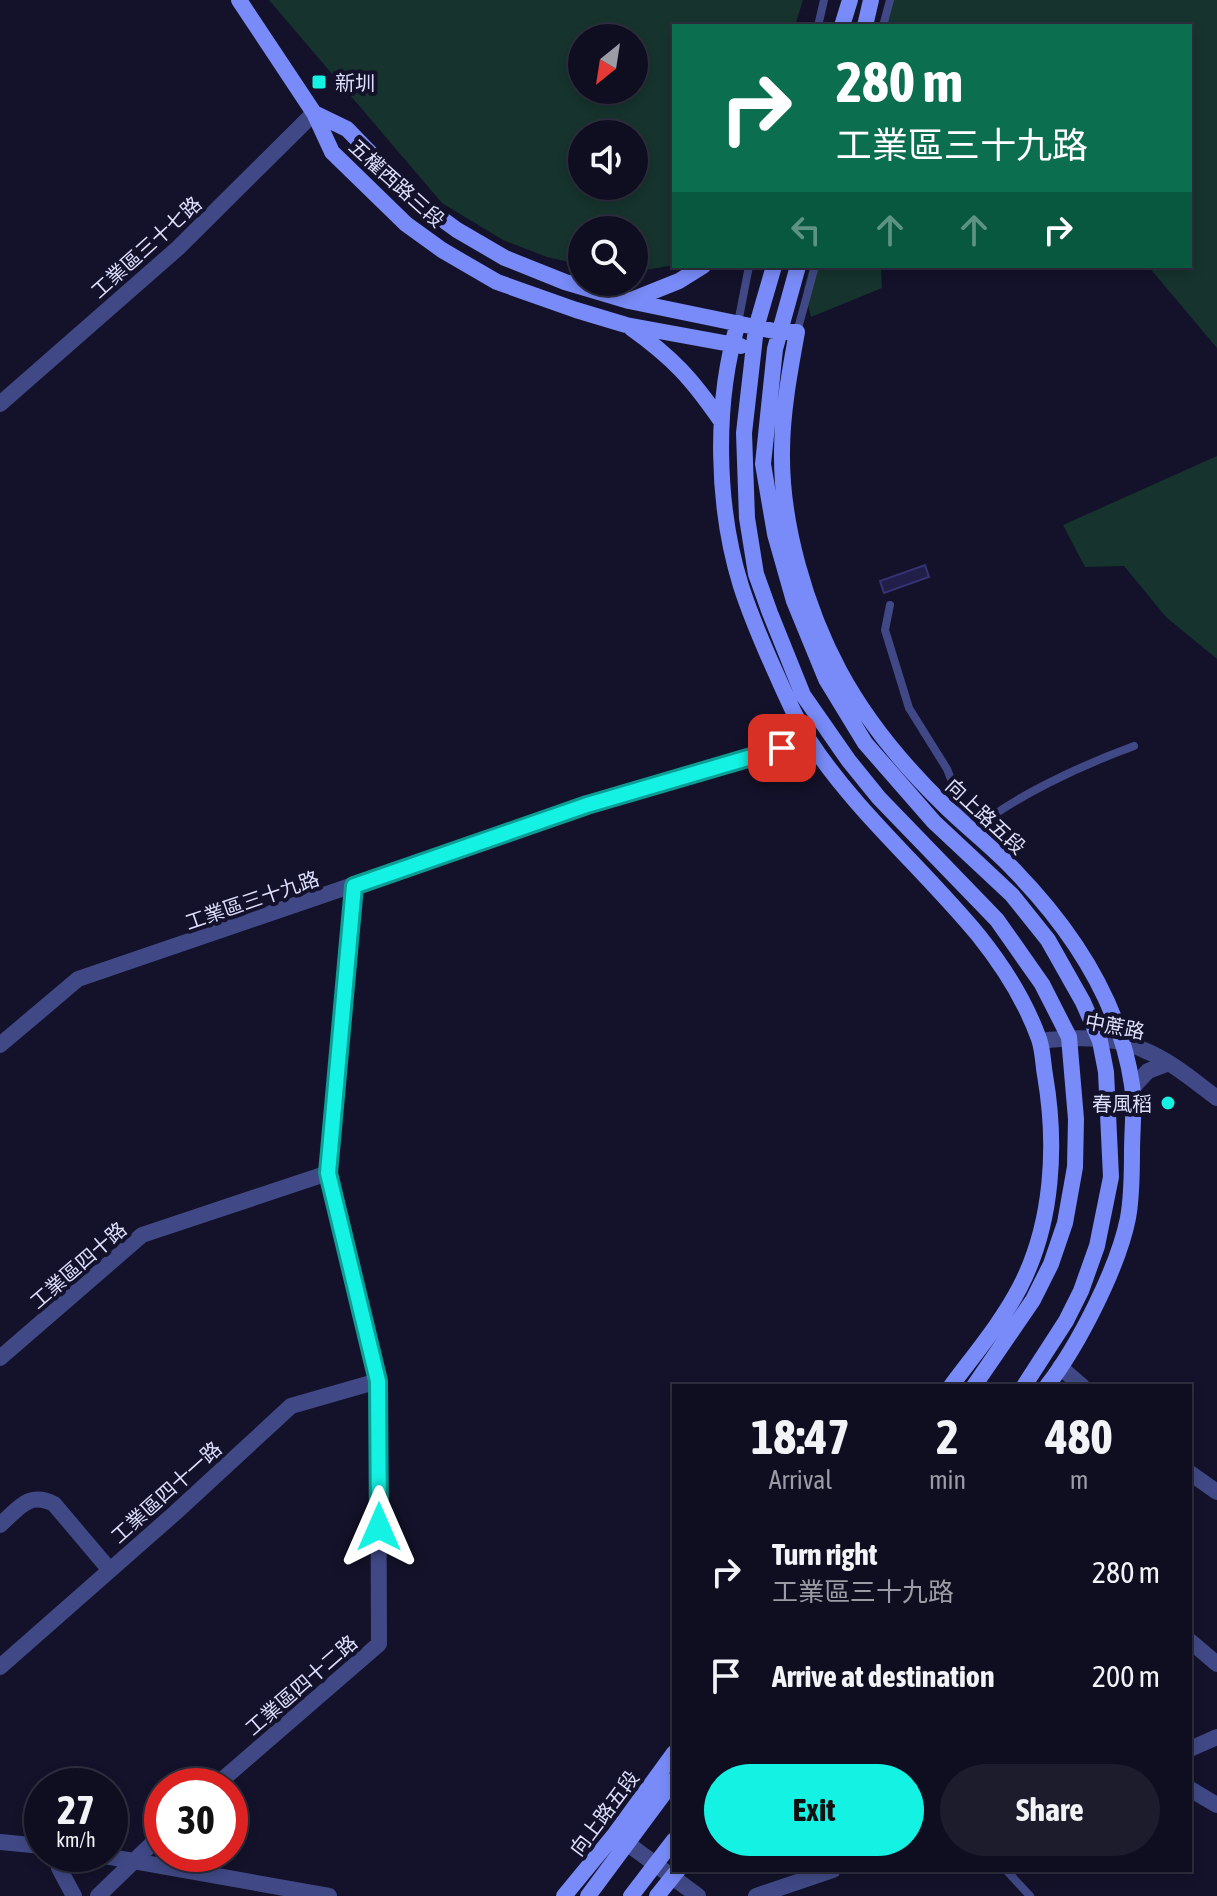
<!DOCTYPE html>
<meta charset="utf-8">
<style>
body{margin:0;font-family:"Asap Condensed","Noto Sans TC",sans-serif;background:#1c1c2d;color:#f1f3f6;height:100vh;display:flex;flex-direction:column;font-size:30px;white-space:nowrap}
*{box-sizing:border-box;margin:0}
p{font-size:26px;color:#9b9ca5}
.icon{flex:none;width:44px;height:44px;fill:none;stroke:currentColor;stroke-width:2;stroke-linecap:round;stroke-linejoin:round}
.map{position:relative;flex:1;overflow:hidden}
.panel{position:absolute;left:672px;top:1384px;width:520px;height:488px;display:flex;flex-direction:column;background:#0e0e20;border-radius:0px;box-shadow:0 4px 12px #0003,0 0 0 2px #2e2e3e}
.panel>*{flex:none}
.banner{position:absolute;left:672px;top:24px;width:520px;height:244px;border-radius:0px;box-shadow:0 4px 12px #0003,0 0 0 2px #2e2e3e;background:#0b6e4f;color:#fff;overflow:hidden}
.needle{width:52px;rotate:210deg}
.controls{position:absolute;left:568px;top:24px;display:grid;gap:16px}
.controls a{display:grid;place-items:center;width:80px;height:80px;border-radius:50%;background:#0e0e20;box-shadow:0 4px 12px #0003,0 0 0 2px #2e2e3e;font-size:40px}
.speed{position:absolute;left:24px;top:1768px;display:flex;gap:16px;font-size:40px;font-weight:700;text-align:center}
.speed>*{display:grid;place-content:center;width:104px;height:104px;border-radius:50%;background:#0e0e20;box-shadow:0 4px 12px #0003,0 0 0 2px #2e2e3e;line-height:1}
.speed small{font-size:20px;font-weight:400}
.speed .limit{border:12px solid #d22;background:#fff;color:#111}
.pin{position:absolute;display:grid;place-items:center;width:68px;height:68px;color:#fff;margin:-34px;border-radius:16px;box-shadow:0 4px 12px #0006}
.me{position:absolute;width:88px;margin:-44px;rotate:0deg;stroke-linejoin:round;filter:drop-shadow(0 0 6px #0008)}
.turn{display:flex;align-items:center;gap:28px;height:168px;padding:0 32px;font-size:36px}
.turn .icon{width:104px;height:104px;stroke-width:2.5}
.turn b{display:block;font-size:56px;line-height:68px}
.lanes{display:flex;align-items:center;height:76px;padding:0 32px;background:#0003;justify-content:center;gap:40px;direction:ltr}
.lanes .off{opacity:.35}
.eta{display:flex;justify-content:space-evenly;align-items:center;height:136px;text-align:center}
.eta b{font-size:48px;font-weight:700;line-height:56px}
.cta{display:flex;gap:16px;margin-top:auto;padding:16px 32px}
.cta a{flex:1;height:92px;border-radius:48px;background:#14f2e3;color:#111;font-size:32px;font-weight:700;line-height:92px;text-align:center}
.cta a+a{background:#1c1c2d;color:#f1f3f6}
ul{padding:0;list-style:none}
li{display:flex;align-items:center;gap:24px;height:104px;padding:0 32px}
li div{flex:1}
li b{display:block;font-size:30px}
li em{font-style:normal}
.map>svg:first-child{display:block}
.green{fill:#16332d;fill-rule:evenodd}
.building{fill:#211f4a;stroke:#353374;stroke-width:2}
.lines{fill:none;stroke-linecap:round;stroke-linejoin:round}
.service{stroke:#404986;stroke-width:8}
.minor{stroke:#404986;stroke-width:16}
.tertiary{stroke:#404986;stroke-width:16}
.secondary{stroke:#798bf8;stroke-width:16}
.route-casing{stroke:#0d9d94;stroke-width:20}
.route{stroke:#14f2e3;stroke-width:14}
.poi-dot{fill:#14f2e3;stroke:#13122a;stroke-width:3}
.labels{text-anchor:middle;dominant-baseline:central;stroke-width:8;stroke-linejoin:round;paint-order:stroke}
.poi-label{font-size:20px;fill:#dddffd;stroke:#13122a;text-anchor:start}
.street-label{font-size:20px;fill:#dddffd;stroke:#13122a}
</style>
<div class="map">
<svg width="1217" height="1896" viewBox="0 0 1217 1896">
<rect width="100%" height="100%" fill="#13122a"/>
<path class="green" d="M 269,0 L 803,0 L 795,26 L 674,26 L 674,265 L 634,272 L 634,230 L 582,230 L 582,265 L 547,257 L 503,240 L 442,203 ZM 582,38 L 634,38 L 634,90 L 582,90 ZM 582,134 L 634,134 L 634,186 L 582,186 Z
M 887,0 L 1217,0 L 1217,348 L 1148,266 L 1190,266 L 1190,26 L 880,26 Z
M 810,266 L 888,266 L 881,271 L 882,288 L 811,317 L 804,289 Z
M 1217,456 L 1217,659 L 1166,617 L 1124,566 L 1085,567 L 1063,525 Z"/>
<path class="building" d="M 925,565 L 929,577 L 884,593 L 880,581 Z"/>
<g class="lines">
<path class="service" d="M 818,26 L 824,0
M 883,26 L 890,0
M 738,323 L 749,266
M 797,332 L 815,266
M 890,605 L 885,630 L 909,708 L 947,769 L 972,832 C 1011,797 1085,764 1134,746
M 1006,1870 L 1030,1896"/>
<path class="minor" d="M 0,404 L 178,248 L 314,113
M 0,1045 L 78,979 L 587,805 L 809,740
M 0,1358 L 142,1235 L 328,1173
M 1060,1367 L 1082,1386
M 1190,1473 L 1217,1492
M 0,1525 C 19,1508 29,1491 54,1504 L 109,1569
M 1190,1641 L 1217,1664
M 0,1667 L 175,1513 L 291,1406 L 378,1381
M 1190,1749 L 1217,1737
M 215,1786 L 379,1644 L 378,1381 L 328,1173 L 354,886
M 1190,1789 L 1217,1805
M 616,1835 L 698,1896
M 98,1896 L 162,1834
M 756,1896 L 833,1870"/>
<path class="tertiary" d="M 1040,1041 C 1072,1037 1114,1036 1144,1050 C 1171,1061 1194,1081 1217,1098
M 1133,1087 L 1148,1071 L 1169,1063
M 0,1842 L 42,1846
M 59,1854 L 59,1868 L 74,1896
M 94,1854 L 329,1896"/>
<path class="secondary" d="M 239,0 L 314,113 L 332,152 L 406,224 L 442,250 L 497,282 L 576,310 L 626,325 L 741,346
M 842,26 L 850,0
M 865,26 L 871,0
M 314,113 L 347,129 L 417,201 L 457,230 L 505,258 L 565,282 L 629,301 L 779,332 L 797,332 C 790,370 782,413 782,452 C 781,524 806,609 840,672 C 866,720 905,767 944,805 C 967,828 993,847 1015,871 C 1072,930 1120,1003 1132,1085 C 1135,1106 1132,1130 1132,1151 C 1132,1173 1132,1196 1128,1218 C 1118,1268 1078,1346 1047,1386
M 774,266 L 756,328 L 744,433 L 747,518 L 756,574 L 770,613 L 803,695 L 849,761 L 879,798 L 997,920 L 1042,984 L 1069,1037 L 1076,1119 L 1075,1167 L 1065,1223 L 1051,1264 L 1033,1300 L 974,1386
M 798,266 L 775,349 L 763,464 L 775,534 L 794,601 L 826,679 L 865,743 L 934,822 L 1012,895 L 1048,940 L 1083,1002 L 1100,1041 L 1106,1072 L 1111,1177 L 1097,1246 L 1081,1291 L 1066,1321 L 1024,1386
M 629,301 L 679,281 L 703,266
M 738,323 C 714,403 716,506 741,586 C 750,614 762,642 774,669 C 785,693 795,718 809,740 C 856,812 924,869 979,936 C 1003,966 1026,1003 1039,1039 C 1043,1050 1043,1064 1045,1075 C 1057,1145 1053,1223 1020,1287 C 1002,1322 974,1355 951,1386
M 631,328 C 673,358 692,379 721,421
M 564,1896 L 615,1834 L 674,1753
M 588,1896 L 674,1780
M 631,1896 L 674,1840
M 657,1896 L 678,1870"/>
</g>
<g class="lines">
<g class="route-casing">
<path id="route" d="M 379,1527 L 378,1381 L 328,1173 L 354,886 L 587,805 L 782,748"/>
</g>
<use href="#route" class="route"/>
</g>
<g class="poi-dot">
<rect x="311" y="74" width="16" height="16" rx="4"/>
<circle cx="1168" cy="1103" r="8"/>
</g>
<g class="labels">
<g class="poi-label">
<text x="335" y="82">新圳</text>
<text x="1152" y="1103" text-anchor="end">春風稻</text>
</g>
<g class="street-label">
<text transform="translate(397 183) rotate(42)">五權西路三段</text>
<text transform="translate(146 247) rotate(-42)">工業區三十七路</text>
<text transform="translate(986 816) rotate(43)">向上路五段</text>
<text transform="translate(252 900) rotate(-19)">工業區三十九路</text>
<text transform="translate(1115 1026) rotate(11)">中蔗路</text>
<text transform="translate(78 1265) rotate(-41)">工業區四十路</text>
<text transform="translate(166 1492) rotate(-42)">工業區四十一路</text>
<text transform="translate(301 1685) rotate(-41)">工業區四十二路</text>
<text transform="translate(604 1813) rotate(-53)">向上路五段</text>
</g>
</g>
</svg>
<div class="controls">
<a><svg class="needle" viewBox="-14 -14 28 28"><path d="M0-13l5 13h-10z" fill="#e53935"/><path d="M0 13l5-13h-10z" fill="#9b9ca5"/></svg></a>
<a><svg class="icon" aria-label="sound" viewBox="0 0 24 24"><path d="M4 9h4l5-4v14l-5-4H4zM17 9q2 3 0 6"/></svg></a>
<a><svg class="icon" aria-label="search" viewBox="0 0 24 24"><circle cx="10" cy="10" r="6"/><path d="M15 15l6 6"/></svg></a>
</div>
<div class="speed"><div>27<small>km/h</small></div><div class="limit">30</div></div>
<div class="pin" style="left:782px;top:748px;background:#d93025"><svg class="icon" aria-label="arrive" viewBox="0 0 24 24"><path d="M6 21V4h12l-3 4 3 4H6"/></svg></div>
<svg class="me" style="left:379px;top:1527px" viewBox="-20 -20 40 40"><path d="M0-17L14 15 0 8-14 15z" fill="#14f2e3" stroke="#fff" stroke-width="4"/></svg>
<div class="banner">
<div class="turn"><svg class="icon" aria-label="right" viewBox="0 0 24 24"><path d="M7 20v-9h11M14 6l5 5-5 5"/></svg><div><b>280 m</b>工業區三十九路</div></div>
<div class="lanes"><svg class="icon off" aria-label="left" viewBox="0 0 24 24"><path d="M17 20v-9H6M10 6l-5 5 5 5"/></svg><svg class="icon off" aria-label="ahead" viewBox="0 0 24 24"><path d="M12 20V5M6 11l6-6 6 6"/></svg><svg class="icon off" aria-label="ahead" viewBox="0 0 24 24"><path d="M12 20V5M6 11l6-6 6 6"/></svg><svg class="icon" aria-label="right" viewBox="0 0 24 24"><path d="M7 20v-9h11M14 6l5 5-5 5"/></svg></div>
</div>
<section class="panel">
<div class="eta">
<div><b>18:47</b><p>Arrival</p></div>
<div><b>2</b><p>min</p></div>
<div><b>480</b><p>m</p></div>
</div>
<ul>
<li><svg class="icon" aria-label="right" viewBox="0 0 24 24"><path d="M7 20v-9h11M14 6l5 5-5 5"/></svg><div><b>Turn right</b><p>工業區三十九路</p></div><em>280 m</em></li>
<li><svg class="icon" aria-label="arrive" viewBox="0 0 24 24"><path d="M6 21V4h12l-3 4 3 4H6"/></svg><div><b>Arrive at destination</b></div><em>200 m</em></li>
</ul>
<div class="cta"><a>Exit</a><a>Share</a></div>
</section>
</div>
